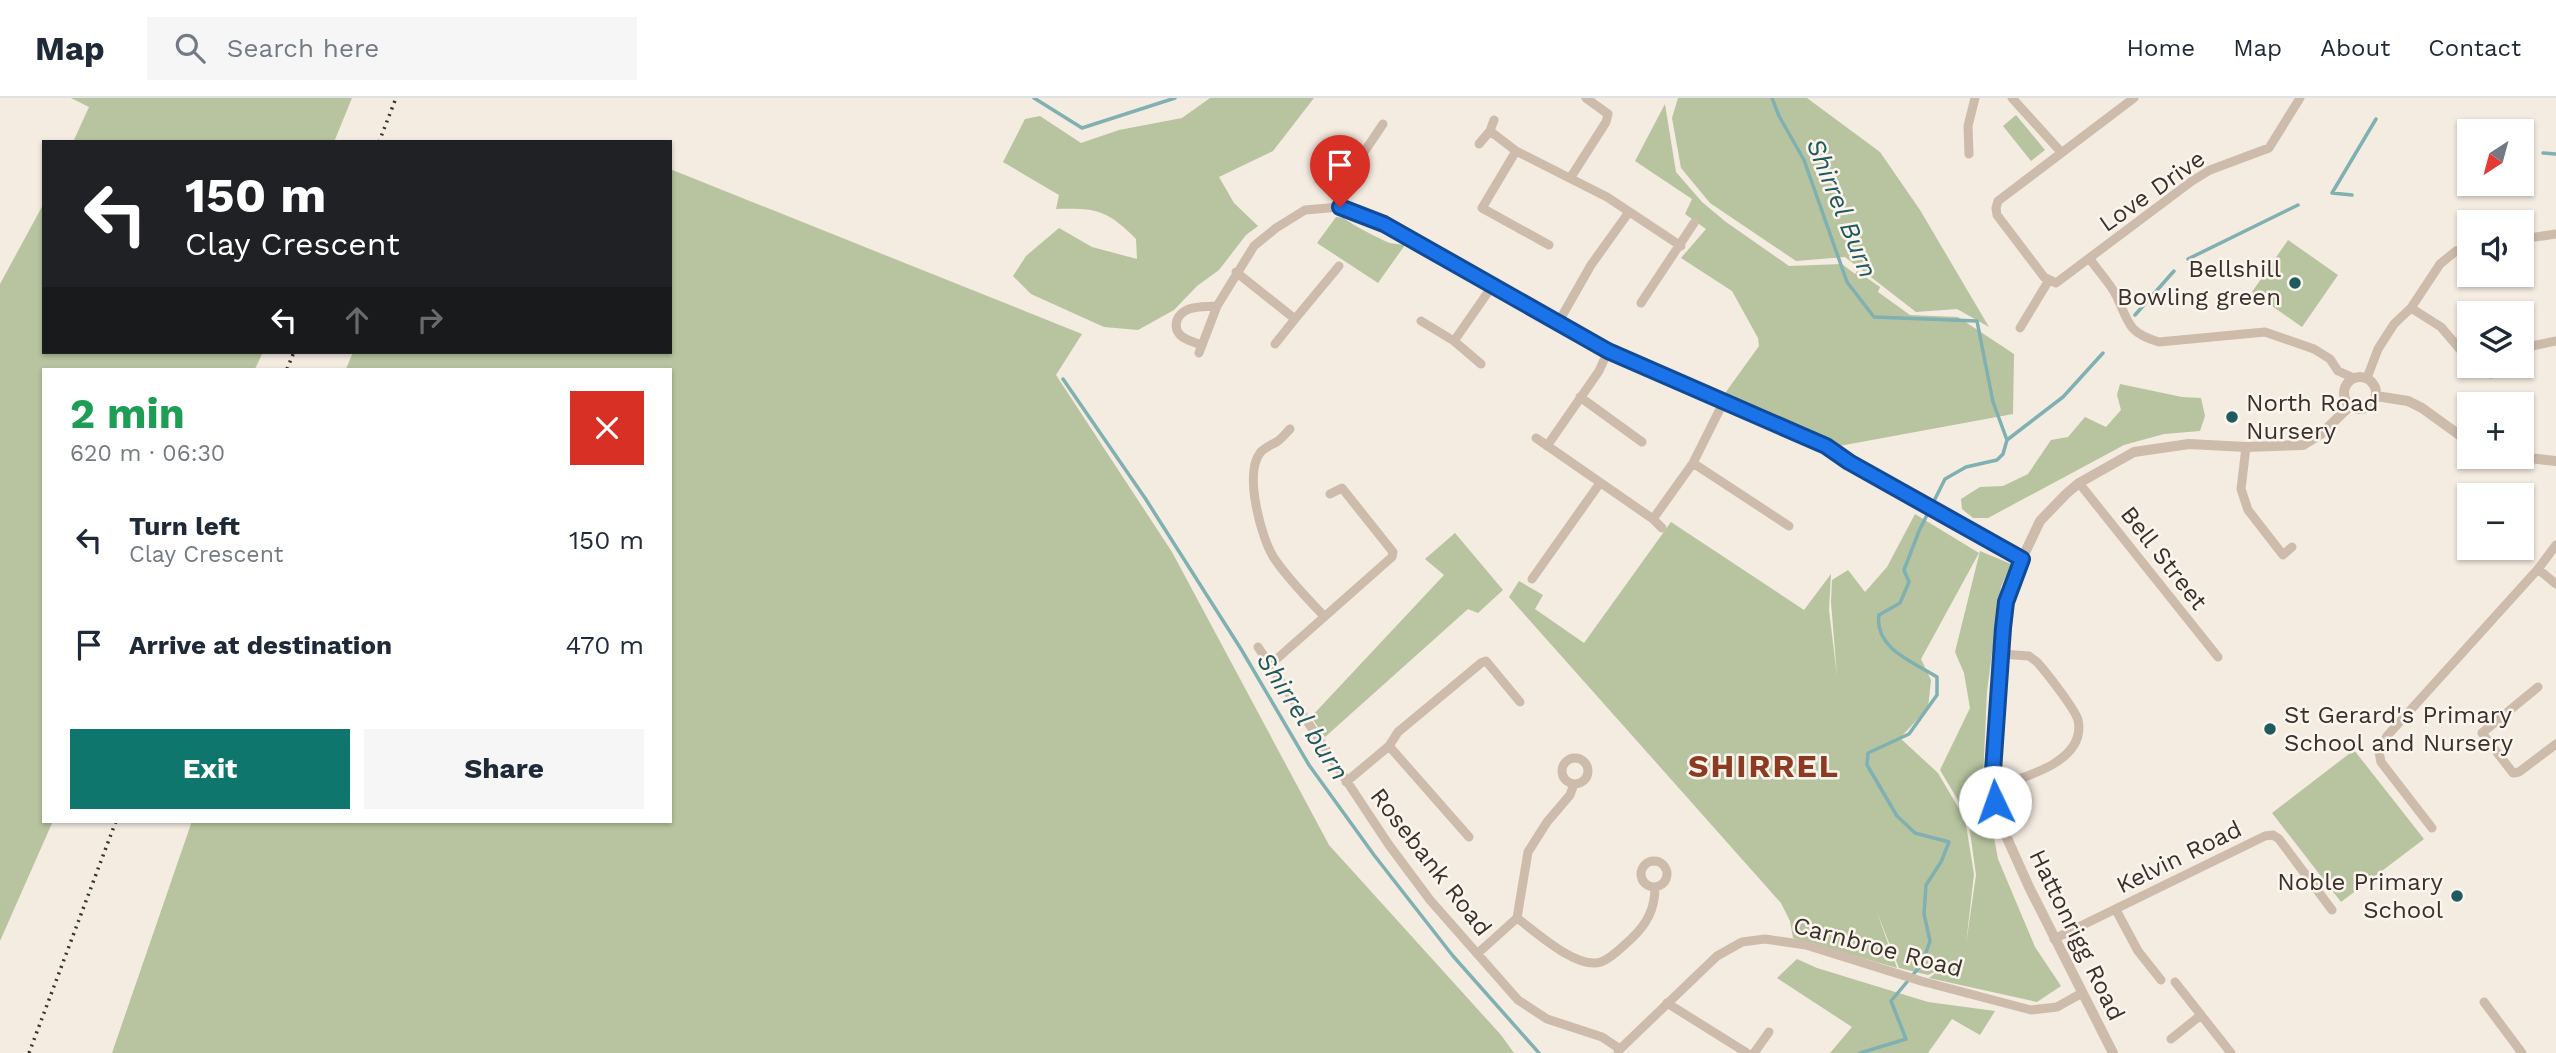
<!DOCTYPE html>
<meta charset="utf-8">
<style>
body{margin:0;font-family:"Work Sans",sans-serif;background:#f6f6f7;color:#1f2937;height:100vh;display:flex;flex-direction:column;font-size:26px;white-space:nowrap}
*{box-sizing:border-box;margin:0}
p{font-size:23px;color:#747a83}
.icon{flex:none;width:38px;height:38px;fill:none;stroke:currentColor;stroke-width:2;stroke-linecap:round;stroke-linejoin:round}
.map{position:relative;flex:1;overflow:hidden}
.side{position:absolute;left:42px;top:270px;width:630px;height:455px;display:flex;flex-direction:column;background:#fff;border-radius:0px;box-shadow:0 2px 5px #0004}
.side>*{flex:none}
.hud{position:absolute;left:42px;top:42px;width:630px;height:214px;border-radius:0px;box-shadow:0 2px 5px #0004;background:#202124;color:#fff;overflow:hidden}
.needle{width:46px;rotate:216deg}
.buttons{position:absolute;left:2457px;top:21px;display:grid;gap:14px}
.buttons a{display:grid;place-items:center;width:77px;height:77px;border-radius:0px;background:#fff;box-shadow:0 2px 5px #0004;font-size:35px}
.pin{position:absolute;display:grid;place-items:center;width:60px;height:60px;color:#fff;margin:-72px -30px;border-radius:50% 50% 50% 0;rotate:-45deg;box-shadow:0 0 7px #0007}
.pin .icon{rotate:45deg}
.me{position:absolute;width:77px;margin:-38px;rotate:357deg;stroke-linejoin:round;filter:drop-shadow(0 0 5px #0008)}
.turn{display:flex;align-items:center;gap:24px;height:147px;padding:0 28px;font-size:32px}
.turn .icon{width:91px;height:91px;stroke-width:2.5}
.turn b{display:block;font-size:49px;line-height:60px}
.lanes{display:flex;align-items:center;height:66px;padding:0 28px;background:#0003;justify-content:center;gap:35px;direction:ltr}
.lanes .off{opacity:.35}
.round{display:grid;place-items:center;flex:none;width:74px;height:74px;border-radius:0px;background:#f6f6f7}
.headline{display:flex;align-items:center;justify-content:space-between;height:119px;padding:0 28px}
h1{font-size:42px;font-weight:700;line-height:52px;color:#1e9e55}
.button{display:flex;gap:14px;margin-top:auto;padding:14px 28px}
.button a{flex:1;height:80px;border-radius:0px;background:#0f766e;color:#fff;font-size:28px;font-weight:700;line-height:80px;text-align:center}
.button a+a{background:#f6f6f7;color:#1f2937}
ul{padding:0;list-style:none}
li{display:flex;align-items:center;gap:21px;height:105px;padding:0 28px}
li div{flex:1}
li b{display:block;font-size:26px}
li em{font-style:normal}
header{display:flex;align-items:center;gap:42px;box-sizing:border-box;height:98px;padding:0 35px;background:#fff;border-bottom:2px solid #e0e1e3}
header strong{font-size:33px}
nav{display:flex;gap:38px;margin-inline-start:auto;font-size:24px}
.search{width:490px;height:63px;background:#f6f6f7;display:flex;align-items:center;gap:18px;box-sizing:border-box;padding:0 24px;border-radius:0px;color:#747a83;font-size:26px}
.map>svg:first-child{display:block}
.green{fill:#b8c4a0}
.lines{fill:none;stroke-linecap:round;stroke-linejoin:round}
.stream{stroke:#7fb0b2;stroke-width:3.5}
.minor{stroke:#cdbbac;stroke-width:9}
.tertiary{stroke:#cdbbac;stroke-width:10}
.rail{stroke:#3b302b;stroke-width:3.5;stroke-dasharray:2 5;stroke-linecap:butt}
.route-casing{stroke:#114b97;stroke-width:18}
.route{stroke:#1a73e8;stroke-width:12}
.poi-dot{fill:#1f5a5e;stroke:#fbf5ee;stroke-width:2.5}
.labels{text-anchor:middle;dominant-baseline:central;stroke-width:5;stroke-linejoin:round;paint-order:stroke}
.street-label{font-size:24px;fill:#3b302b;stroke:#fbf5ee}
.poi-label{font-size:24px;fill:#3b302b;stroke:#fbf5ee;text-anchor:end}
.water-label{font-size:26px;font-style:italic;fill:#1f5a5e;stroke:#fbf5ee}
.district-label{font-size:32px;font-weight:bold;letter-spacing:2px;fill:#8c3b22;stroke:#fbf5ee}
</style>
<header>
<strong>Map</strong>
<div class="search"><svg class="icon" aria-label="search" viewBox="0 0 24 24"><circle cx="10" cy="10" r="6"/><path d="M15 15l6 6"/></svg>Search here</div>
<nav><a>Home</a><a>Map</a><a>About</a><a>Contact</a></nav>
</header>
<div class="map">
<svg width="2556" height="955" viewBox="0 0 2556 955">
<rect width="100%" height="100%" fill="#f4ebe1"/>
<path class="green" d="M 71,0 L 352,0 L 334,44 L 73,44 L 89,9 Z
M 1210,0 L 1314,0 L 1273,53 L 1219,79 L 1234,105 L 1258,128 L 1246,137 L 1219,172 L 1197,188 L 1174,212 L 1138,232 L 1104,229 L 1031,196 L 1013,178 L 1026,158 L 1059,130 L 1092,149 L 1137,161 L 1136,141 C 1107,112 1097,110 1056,111 L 1059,97 L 1003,64 L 1025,21 L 1040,18 L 1081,45 L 1119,32 L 1182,20 Z
M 1678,0 L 1807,0 L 1880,54 L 1920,112 L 1989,229 L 1957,211 L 1916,214 L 1845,159 L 1796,163 L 1710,105 L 1681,70 L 1672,20 Z
M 1665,6 L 1676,74 L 1702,104 L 1726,124 L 1789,168 L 1842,166 L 1855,176 L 1857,173 L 1880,189 L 1878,194 L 1910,217 L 1958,219 L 2014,256 L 2013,316 L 1823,351 L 1718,305 L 1759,248 L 1758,240 L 1732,193 L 1681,160 L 1706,131 L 1685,116 L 1692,101 L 1635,63 Z
M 2016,17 L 2045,52 L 2031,63 L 2003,28 Z
M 670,71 L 1082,236 L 1056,277 L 1172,454 L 1329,747 L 1501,937 L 1514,955 L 112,955 L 192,723 L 670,723 L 670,271 L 346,271 L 353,254 L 670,254 Z
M 44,105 L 44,254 L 263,254 L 255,271 L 44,271 L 44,723 L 53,723 L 0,843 L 0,186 Z
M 1336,119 L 1344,120 C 1347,124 1383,143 1390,145 C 1393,146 1400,146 1405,147 L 1378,185 L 1317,145 Z
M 2288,142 L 2338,177 L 2302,229 L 2252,194 Z
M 2120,286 L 2182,299 L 2201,300 L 2205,318 L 2200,333 L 2164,336 L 2124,347 L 1988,420 L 1973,420 L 1962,411 L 1961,401 L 1980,389 L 2003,388 L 2028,376 L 2051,342 L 2068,339 L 2085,319 L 2106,329 L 2121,312 L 2117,297 Z
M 1915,416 L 1979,455 L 1921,561 L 1931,582 L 1928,610 L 1900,640 L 1938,675 L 1965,721 L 1974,776 L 1966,846 L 1976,777 L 1968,719 L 1940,672 L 1970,610 L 1964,575 L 1955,554 L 1980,453 L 2011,466 L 2001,489 L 1987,593 L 1983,681 L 1998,761 L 2035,849 L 2061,888 L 2037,904 L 1929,880 L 1941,871 L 1928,877 L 1899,870 L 1876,812 L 1897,870 L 1793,840 L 1790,823 L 1781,805 L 1509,499 L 1519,483 L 1543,497 L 1535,511 L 1584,545 L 1671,424 L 1804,512 L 1831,476 L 1829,512 L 1837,578 L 1831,504 L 1832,482 L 1848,472 L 1865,494 L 1887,469 Z
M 1455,435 L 1503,492 L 1478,515 L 1468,511 L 1325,639 L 1311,619 L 1444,477 L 1425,461 Z
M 2354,652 L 2424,741 L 2341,804 L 2272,715 Z
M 1797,861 L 1817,870 L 1928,904 L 1995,913 L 1980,937 L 1952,921 L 1928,955 L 1830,955 L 1852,929 L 1777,880 Z"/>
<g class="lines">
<path class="stream" d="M 1034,0 L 1082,30 L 1175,0
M 1772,0 L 1779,18 L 1804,62 L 1847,184 L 1874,219 L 1977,223 L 1993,304 L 2007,342 L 2003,356 L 1997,362 L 1966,369 L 1945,381 L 1919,433 L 1904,472 L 1909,484 L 1900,505 L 1879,517 C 1874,550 1913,564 1937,579 L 1937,597 L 1909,636 L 1868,655 L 1867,667 L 1897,718 L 1915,735 L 1949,744 L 1941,764 L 1926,787 L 1924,816 L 1930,843 L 1922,866 L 1891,903 L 1906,941 L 1860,955
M 2543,55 L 2556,56
M 2352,97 L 2332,95 L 2376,21
M 2188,161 L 2298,107
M 2135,217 L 2174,173
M 1063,281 L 1145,400 L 1241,551 L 1309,667 L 1374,757 L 1453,858 L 1539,955
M 2007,342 L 2063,299 L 2103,255"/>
<path class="minor" d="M 2012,0 L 2061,54
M 2134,0 L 1998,103 L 1996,110 L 1997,117 L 2044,179 L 2056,185 L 2192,83 L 2210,72 L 2269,50 L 2300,0
M 1490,33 L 1516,53
M 1479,46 L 1490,33 L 1494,22
M 1969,56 L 1968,28 L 1975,0
M 1571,79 L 1606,24 L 1608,16 L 1586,0
M 1340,109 L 1350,75 L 1383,26
M 2522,141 L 2556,136
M 1549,147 L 1482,110 L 1516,53 L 1607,99 L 1681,148
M 2090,161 C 2098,173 2109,184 2116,197 C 2129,224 2127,235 2159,244 L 2265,234 L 2314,251 L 2330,261 L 2338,273 L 2354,280
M 1236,174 L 1295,221 L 1339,168
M 1641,205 L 1694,125
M 2411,210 L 2441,229 L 2469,262
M 1421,223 L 1454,243
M 1558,225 L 1591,167 L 1629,114
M 2020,230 L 2049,182
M 1275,246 L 1295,221
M 1202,247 C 1190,243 1172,239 1177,222 C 1179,217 1184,213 1189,211 C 1198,208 1208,209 1217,208
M 2522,250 L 2556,243
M 1199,255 L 1217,208 L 1254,148 L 1276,130 L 1305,112 L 1340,109 L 1384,126 L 1608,253 L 1826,348 L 1849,364 L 2022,461
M 1481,266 L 1454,243 L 1493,187
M 2476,268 L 2491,276 L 2499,273 L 2502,268
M 2367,280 L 2378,251 L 2394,226 L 2411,210 L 2440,166 L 2456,153 L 2469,150
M 1580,299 L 1642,344
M 1290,331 C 1286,335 1282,340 1278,343 C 1272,347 1265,349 1260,355 C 1244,376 1261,440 1274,460 C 1288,481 1307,500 1324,518
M 1536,340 L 1653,421 L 1662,430
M 1547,348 L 1599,273 L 1608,253
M 2246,349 L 2241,391 L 2248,412 L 2283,457 L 2292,449
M 1693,365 L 1789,428
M 2079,385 L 2218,559
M 1653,421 L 1693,365 L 1723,305
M 2538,471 L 2556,486
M 1532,481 L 1600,385
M 1258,549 L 1389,747 L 1430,802 L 1518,902 L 1547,921 L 1602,939 L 1620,951
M 1271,566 L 1392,459 L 1393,454 L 1342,390 L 1330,396
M 2538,589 L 2482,635 L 2513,675 L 2519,674 L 2556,646
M 1389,648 L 1469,739
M1562 673a13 13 0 1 1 26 0a13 13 0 1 1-26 0Z
M 1346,684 L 1389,648 L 1398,634 L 1481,565 L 1486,563 L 1520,604
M 1993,689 C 2023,680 2087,664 2078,622 C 2075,611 2046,574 2037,564 L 2029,558 L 2001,556
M 2432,730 L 2381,664 L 2379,654 L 2387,638 L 2538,471 L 2556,447
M1641 776a13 13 0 1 1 26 0a13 13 0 1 1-26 0Z
M 2116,812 L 2138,853 L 2161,882
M 1517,820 L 1528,754 L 1547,724 L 1570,697 L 1574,686
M 2054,841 L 2265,738 L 2273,737 L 2279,741 L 2332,812
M 1477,856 L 1517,820 C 1536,834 1577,872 1601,864 C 1612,860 1622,849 1631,841 C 1647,826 1655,811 1655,789
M 2175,884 L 2231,955
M 2484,904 L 2522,955
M 1667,905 L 1747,955
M 2171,941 L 2201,917
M 1618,953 L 1717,858 L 1742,844 L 1765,841 L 1806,847 L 1921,883 L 2031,912 L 2057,909 L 2082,895
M 1754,955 L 1769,934"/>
<path class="tertiary" d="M2344 295a16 16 0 1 1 32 0a16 16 0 1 1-32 0Z
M 2376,298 L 2408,303 L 2422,310 L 2469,344
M 2520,359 L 2556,363
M 2113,955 L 2029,789 L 2007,740 L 1995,704 L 1993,673 L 1995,623 L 2006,504 L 2022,461 L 2040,423 L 2066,396 L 2079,385 L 2134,354 L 2189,346 L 2246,349 L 2303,347 L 2321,336 L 2350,308"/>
<path class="rail" d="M 379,44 L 396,0
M 287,271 L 294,254
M 29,955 L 116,723"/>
</g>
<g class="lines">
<g class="route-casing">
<path id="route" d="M 1340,109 L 1384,126 L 1608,253 L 1826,348 L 1849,364 L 2022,461 L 2006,504 L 2003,530 L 1993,673 L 1995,704"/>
</g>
<use href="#route" class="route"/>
</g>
<g class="poi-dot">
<circle cx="2295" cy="185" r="7"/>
<circle cx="2232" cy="319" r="7"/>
<circle cx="2270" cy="631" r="7"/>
<circle cx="2457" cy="798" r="7"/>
</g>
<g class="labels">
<g class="street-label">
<text transform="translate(2152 93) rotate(-35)">Love Drive</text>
<text transform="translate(2164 460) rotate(52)">Bell Street</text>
<text transform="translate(2179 759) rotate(-26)">Kelvin Road</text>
<text transform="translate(1431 764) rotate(52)">Rosebank Road</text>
<text transform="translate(2077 837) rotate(64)">Hattonrigg Road</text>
<text transform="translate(1878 849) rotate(15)">Carnbroe Road</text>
</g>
<g class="poi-label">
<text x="2281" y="171">Bellshill<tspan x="2281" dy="28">Bowling green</tspan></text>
<text x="2246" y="305" text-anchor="start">North Road<tspan x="2246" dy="28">Nursery</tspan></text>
<text x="2284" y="617" text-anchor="start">St Gerard's Primary<tspan x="2284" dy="28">School and Nursery</tspan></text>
<text x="2443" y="784">Noble Primary<tspan x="2443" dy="28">School</tspan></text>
</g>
<g class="water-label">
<text transform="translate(1842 110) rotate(68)">Shirrel Burn</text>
<text transform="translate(1303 618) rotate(57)">Shirrel burn</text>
</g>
<g class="district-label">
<text x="1764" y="668">SHIRREL</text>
</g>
</g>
</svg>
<div class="buttons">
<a><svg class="needle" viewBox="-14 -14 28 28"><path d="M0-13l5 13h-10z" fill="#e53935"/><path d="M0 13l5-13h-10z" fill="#747a83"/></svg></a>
<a><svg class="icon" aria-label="sound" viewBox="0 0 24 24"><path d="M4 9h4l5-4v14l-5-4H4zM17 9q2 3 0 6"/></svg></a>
<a><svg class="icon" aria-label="layers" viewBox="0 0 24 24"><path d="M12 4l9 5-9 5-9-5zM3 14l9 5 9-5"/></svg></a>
<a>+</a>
<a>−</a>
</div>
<div class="pin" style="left:1340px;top:109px;background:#d93025"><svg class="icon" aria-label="arrive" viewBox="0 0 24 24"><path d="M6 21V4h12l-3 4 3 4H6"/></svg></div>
<svg class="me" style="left:1995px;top:704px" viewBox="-20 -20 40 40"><circle r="19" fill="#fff"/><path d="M0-13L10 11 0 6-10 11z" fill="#1a73e8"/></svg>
<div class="hud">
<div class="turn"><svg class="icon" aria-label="left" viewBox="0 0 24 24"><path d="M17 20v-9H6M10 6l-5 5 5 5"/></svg><div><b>150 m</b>Clay Crescent</div></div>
<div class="lanes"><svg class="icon" aria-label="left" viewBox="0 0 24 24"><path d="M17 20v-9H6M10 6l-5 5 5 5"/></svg><svg class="icon off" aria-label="ahead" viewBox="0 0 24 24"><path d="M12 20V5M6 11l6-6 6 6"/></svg><svg class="icon off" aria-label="right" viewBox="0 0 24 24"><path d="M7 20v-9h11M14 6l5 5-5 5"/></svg></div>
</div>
<section class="side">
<div class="headline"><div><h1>2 min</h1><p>620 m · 06:30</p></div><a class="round" style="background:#d93025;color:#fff"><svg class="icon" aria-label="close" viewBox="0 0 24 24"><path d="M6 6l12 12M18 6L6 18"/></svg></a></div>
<ul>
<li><svg class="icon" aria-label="left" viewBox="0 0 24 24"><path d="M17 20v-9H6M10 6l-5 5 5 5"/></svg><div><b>Turn left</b><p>Clay Crescent</p></div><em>150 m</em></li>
<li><svg class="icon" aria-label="arrive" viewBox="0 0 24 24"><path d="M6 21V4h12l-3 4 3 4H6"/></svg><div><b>Arrive at destination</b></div><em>470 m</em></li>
</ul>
<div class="button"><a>Exit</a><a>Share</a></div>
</section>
</div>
